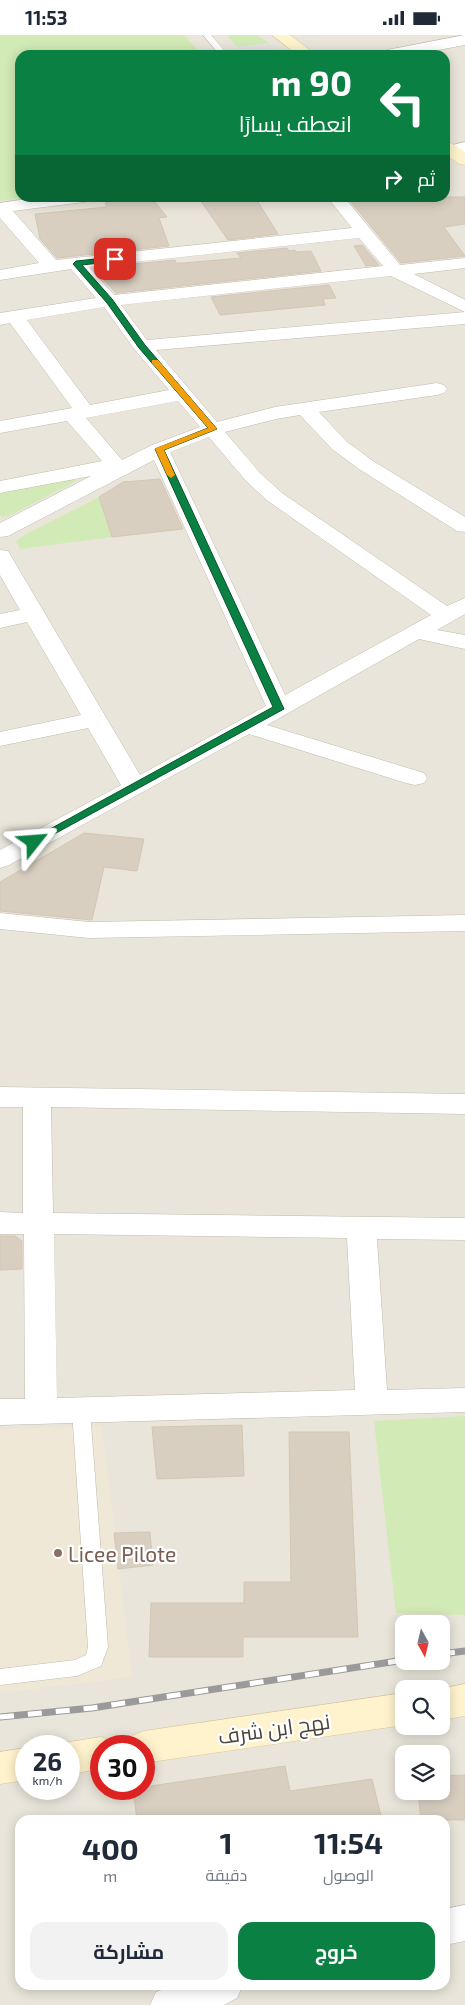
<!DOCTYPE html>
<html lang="ar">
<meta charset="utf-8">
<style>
body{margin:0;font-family:"Exo 2",Cairo,sans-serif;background:#f2f2f3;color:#1f2937;direction:rtl;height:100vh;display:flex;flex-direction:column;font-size:19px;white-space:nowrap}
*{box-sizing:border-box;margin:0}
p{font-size:16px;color:#747a83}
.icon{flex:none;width:28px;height:28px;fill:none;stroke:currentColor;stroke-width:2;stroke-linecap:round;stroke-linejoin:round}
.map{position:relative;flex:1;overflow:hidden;direction:ltr}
.sheet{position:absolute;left:15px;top:1780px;width:435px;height:175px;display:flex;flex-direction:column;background:#fff;border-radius:15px;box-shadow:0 2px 12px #0003;direction:rtl}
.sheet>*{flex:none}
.top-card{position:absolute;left:15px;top:15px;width:435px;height:152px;border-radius:15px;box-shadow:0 2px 12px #0003;direction:rtl;background:#0b8043;color:#fff;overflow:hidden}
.needle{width:32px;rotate:172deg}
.fabs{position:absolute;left:395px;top:1580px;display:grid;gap:10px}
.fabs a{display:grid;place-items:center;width:55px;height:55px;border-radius:10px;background:#fff;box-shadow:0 2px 12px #0003;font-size:25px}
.speed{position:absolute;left:15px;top:1700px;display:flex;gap:10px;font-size:25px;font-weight:700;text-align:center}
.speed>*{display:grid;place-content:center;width:65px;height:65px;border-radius:50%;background:#fff;box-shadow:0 2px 12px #0003;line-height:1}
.speed small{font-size:12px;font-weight:400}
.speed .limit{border:8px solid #d22;background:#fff;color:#111}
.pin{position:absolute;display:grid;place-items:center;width:42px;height:42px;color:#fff;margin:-21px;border-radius:10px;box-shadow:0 2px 8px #0006}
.me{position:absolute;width:55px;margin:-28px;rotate:62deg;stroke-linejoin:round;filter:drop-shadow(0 0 4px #0008)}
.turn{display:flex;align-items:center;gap:18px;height:105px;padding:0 15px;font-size:22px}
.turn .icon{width:65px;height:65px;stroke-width:2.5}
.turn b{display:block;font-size:35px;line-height:42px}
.then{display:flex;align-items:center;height:48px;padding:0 15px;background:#0003;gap:10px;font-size:19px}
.eta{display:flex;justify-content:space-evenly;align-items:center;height:85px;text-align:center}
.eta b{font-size:30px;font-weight:700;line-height:35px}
.action{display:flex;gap:10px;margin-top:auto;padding:10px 15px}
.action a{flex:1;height:58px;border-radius:15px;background:#0b8043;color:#fff;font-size:20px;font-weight:700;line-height:58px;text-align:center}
.action a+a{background:#f2f2f3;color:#1f2937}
.status{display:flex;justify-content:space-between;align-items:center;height:35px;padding:0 25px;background:#fff;direction:ltr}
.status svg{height:14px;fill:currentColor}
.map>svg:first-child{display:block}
.residential{fill:#eae5da;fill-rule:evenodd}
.education{fill:#efe8d6}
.green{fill:#d2eab5}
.parking{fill:#e5e3e0}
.building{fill:#d8cfc1;stroke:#d3c7b4}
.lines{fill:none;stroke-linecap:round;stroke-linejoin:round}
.service-casing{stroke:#c2bbae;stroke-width:1}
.minor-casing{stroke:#c2bbae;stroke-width:1}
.secondary-casing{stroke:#d6c79b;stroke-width:1}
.service{fill:#fff;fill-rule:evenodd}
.minor{fill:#fff;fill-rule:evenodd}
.secondary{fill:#fff3cd;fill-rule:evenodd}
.rail-casing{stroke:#9a9a9a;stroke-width:7}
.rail{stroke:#fff;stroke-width:5;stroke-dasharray:14;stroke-linecap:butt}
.route{fill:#0b8043;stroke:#07532c}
.slow{fill:#f59e0b}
.education-dot{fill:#8d6e63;stroke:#fff;stroke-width:2}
.labels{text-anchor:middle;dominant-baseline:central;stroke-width:4.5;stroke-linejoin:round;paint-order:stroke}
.near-education-label{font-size:21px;fill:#785e54;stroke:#fff;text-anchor:start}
.near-street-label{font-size:21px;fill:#4b4439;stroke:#fff}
</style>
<div class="status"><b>11:53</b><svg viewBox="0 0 49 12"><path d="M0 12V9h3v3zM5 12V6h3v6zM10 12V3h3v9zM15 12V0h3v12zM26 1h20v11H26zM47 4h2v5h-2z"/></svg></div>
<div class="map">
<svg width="465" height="1970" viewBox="0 0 465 1970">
<rect width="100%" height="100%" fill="#f6f3ec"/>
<path class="residential" d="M 0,0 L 465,0 L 465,1970 L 0,1970 ZM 20,20 L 445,20 L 445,162 L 20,162 ZM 404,1589 L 441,1589 L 441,1626 L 404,1626 ZM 404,1654 L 441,1654 L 441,1691 L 404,1691 ZM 26,1711 L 69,1711 L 69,1754 L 26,1754 ZM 101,1711 L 144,1711 L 144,1754 L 101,1754 ZM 404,1719 L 441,1719 L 441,1756 L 404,1756 ZM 20,1785 L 445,1785 L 445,1950 L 20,1950 Z"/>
<path class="education" d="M 102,1391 L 132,1642 L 0,1658 L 0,1394 Z"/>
<path class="green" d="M 0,0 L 184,0 L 202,20 L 20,20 L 20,162 L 25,163 L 0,166 Z
M 235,0 L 257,0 L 269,8 L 238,12 L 227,1 Z
M 74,443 L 76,446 L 9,481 L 1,482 L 0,480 L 0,457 Z
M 99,462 L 112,502 L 20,514 L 16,506 L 26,499 Z
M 465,1381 L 465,1580 L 396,1578 L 374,1386 Z"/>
<path class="parking" d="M 269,8 L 286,20 L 246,20 L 238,12 Z"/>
<path class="building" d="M 142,162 L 151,162 L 167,182 L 159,183 L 169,211 L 57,223 L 40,204 L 35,179 L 107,172 L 105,168 Z
M 198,162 L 255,162 L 278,199 L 228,205 Z
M 347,162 L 465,162 L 465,189 L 444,192 L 465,221 L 401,228 Z
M 362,210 L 379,230 L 366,231 L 354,211 Z
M 287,213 L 289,216 L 295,215 L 296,217 L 311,216 L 321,236 L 116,258 L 93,233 L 175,225 L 176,228 L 183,228 L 241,223 L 237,218 Z
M 329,250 L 336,263 L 323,264 L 325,270 L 220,280 L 211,262 Z
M 160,444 L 183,494 L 112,502 L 99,462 L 123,447 Z
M 84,798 L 144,804 L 137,836 L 104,832 L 92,885 L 0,876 L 0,847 Z
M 0,1201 L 15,1201 L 22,1206 L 22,1234 L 0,1235 Z
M 242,1390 L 244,1441 L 157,1444 L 152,1392 Z
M 289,1397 L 349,1397 L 358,1602 L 243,1602 L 243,1622 L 149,1622 L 151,1568 L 244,1568 L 244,1547 L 291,1547 Z
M 150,1497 L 153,1530 L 118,1534 L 114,1498 Z
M 285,1731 L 290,1756 L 372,1744 L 382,1785 L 137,1785 L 133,1754 L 144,1754 L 144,1752 Z
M 465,1740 L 465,1785 L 421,1785 L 418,1756 L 441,1756 L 441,1741 Z"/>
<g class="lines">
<g class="service-casing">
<path id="service" d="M 203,0 L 211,0 L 228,20 L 220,20 Z
M 81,1368 L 87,1370 L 90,1375 L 108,1612 L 101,1631 L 77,1641 L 0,1650 L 0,1634 L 75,1625 L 86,1620 L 88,1612 L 72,1375 L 75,1370 Z"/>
</g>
<g class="minor-casing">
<path id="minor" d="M 465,0 L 465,10 L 411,20 L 379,20 L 382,17 L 387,15 Z
M 465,107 L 465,117 L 445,122 L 445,112 Z
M 41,162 L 92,162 L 90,166 L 84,167 L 13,176 L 56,225 L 352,193 L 327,162 L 344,162 L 400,230 L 465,223 L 465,233 L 414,239 L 465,265 L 465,289 L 156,315 L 217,387 L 275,372 L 437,348 L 444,350 L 447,354 L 444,358 L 437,360 L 319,377 L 346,406 L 373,426 L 465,482 L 465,497 L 457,496 L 359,434 L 332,414 L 300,380 L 276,384 L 225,397 L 260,438 L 282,458 L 447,571 L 465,563 L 465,579 L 437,595 L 465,600 L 465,614 L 419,604 L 267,690 L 424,738 L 427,743 L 424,748 L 415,750 L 406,748 L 249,699 L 9,830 L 0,833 L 0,815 L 121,750 L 88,693 L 0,711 L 0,697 L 81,680 L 27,587 L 0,593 L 0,579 L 20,575 L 0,540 L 0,515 L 8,516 L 11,521 L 140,740 L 266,671 L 154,425 L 8,501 L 0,502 L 0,488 L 91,441 L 0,458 L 0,446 L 102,426 L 67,386 L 0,398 L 0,386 L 72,373 L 10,288 L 0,290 L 0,278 L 96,263 L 71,234 L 0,245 L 0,235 L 39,228 L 0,183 L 0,168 ZM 359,203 L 383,231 L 114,260 L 89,232 ZM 391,241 L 465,277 L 147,305 L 121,270 ZM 104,272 L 135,315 L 169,355 L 90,370 L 27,285 ZM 178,366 L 200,392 L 152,410 L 122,425 L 86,383 ZM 209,402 L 246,446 L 268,466 L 431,580 L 285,660 L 170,417 Z
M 0,878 L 89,887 L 465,880 L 465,896 L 89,903 L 0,894 Z
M 0,1052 L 465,1059 L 465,1079 L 51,1072 L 53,1178 L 465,1183 L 465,1205 L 377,1204 L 387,1355 L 465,1353 L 465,1377 L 0,1390 L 0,1364 L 25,1364 L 24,1199 L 0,1199 L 0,1177 L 23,1178 L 23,1072 L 0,1072 ZM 54,1199 L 347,1203 L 355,1355 L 57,1363 Z
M 465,1870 L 465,1906 L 445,1910 L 445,1874 Z
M 175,1950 L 243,1950 L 237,1963 L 224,1970 L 150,1970 L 156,1957 Z"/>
</g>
<g class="secondary-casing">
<path id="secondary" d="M 272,0 L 290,0 L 316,20 L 298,20 Z
M 445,106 L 451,108 L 465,117 L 465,130 L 459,129 L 445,119 Z
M 465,1649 L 465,1681 L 441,1685 L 440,1654 Z
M 404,1658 L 404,1690 L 144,1728 L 144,1711 L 126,1711 L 131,1701 L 144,1696 Z
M 101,1702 L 114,1707 L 116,1711 L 101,1711 L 101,1734 L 69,1739 L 69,1711 L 57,1711 L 69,1707 Z
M 26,1713 L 26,1745 L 0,1749 L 0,1717 Z"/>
</g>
<use href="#service" class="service"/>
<use href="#minor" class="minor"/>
<use href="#secondary" class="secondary"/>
<g class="rail-casing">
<path id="rail" d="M 441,1619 L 465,1616
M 0,1682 L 92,1673 L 404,1625"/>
</g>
<use href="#rail" class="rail"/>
</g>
<path class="route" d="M 115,222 L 117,223 L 117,226 L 82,230 L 112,264 L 145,310 L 217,394 L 164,415 L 284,674 L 34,810 L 29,807 L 30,805 L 273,672 L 155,414 L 208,393 L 139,313 L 107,268 L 73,229 L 76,226 Z"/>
<path class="slow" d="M 152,325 L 158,325 L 217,394 L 164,415 L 175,440 L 171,443 L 167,440 L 155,414 L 156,413 L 208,393 L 152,328 Z"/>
<circle class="education-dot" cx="58" cy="1518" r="5"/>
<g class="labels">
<g class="near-education-label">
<text x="68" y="1518">Licee Pilote</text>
</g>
<g class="near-street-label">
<text transform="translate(274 1693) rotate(-8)">نهج ابن شرف</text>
</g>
</g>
</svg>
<div class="fabs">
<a><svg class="needle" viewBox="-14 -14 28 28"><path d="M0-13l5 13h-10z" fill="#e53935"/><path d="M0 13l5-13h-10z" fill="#747a83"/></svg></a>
<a><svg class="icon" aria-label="search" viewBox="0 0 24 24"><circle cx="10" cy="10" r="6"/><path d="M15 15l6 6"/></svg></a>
<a><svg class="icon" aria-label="layers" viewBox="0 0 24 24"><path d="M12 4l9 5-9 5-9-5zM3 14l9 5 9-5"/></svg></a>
</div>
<div class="speed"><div>26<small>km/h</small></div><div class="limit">30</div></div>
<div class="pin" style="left:115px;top:224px;background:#d93025"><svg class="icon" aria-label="arrive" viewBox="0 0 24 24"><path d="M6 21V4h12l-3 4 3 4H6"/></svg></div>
<svg class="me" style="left:34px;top:807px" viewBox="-20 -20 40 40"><path d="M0-17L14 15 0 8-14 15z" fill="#0b8043" stroke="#fff" stroke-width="4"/></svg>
<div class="top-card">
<div class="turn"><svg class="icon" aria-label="left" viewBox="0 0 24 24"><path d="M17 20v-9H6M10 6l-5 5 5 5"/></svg><div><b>90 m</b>انعطف يسارًا</div></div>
<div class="then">ثم<svg class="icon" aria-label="right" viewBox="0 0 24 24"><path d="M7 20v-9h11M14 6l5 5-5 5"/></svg></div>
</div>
<section class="sheet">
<div class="eta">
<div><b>11:54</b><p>الوصول</p></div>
<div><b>1</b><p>دقيقة</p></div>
<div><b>400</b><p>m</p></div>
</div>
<div class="action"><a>خروج</a><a>مشاركة</a></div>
</section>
</div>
